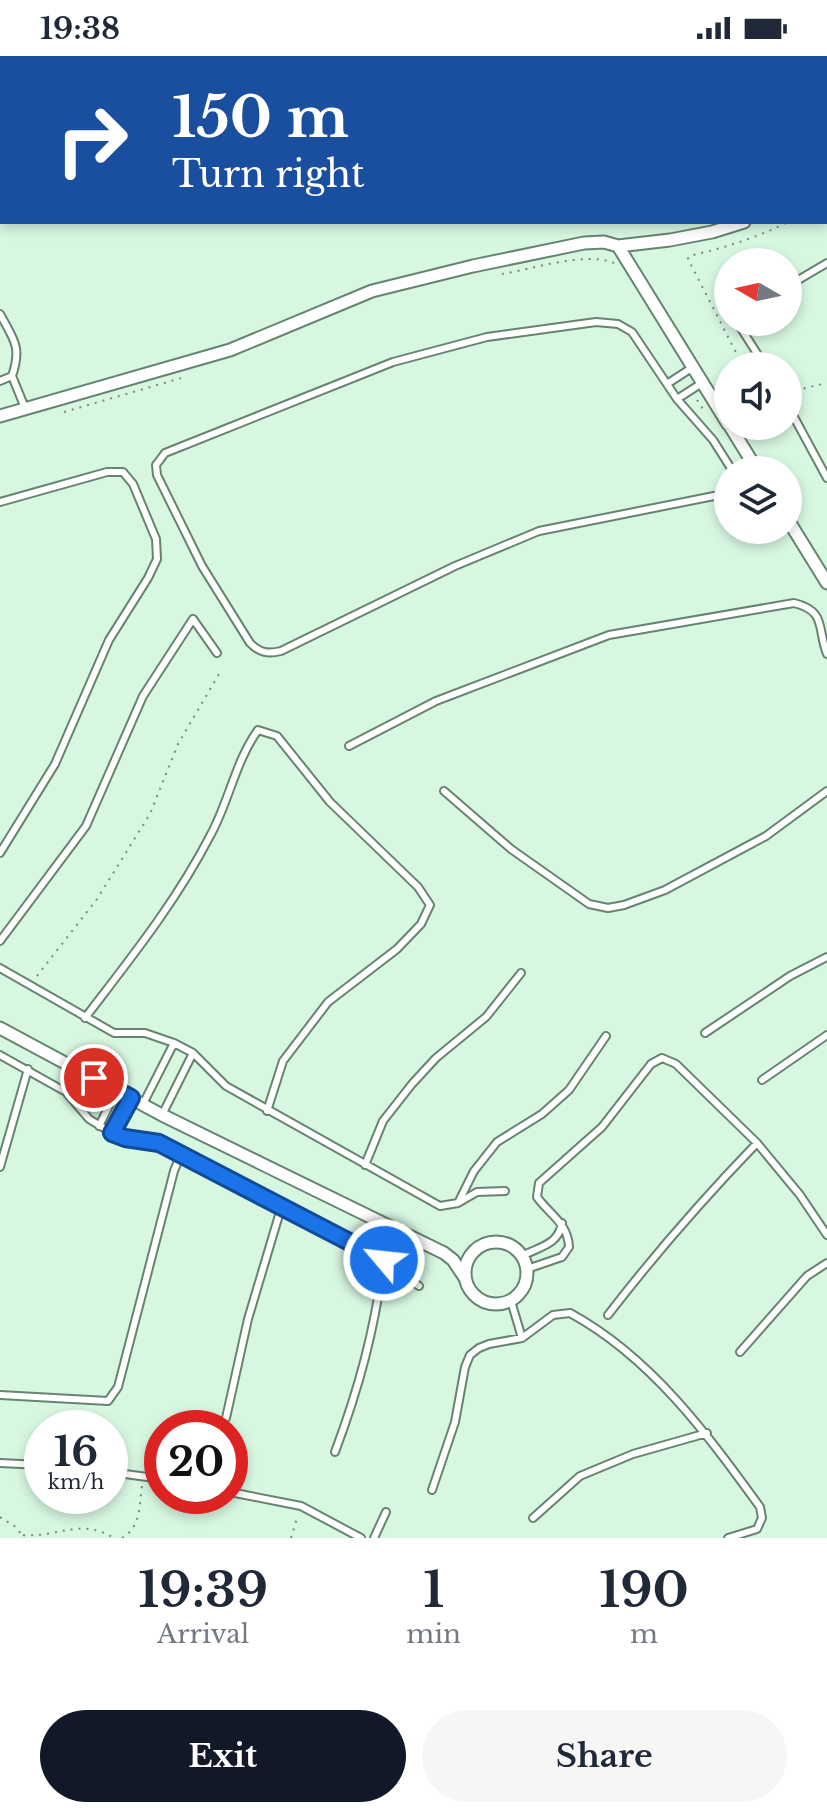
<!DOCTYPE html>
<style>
body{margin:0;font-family:"Libre Baskerville",serif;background:#f6f6f7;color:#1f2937;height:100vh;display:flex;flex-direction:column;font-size:30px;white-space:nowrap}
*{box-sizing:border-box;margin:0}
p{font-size:26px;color:#747a83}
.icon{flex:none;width:44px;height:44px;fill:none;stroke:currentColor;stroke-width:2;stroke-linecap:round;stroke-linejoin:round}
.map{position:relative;height:1482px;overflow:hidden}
.details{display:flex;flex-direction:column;background:#fff;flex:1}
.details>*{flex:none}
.top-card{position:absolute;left:0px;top:0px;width:828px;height:168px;box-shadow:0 4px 12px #0003;background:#1a4fa0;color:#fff;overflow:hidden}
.needle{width:52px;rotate:279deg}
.tools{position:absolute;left:714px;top:192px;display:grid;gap:16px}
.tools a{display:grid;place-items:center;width:88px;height:88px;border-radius:50%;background:#fff;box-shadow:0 4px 12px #0003;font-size:40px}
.speed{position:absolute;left:24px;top:1354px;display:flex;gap:16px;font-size:40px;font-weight:700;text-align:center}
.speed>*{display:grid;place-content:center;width:104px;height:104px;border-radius:50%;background:#fff;box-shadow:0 4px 12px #0003;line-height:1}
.speed small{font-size:20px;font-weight:400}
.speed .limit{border:12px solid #d22;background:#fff;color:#111}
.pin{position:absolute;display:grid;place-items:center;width:68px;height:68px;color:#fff;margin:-34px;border:4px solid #fff;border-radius:50%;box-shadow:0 2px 8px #0007}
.me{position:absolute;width:88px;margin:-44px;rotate:298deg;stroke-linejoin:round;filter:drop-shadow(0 0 6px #0008)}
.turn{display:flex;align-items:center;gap:28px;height:168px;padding:0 40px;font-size:36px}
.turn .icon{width:104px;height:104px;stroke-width:2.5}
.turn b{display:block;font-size:56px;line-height:68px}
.eta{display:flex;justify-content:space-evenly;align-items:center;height:136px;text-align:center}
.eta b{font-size:48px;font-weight:700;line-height:56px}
.action{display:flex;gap:16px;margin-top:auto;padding:16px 40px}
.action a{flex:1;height:92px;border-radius:48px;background:#111827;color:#fff;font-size:32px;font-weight:700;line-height:92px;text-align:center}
.action a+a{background:#f6f6f7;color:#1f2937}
.status{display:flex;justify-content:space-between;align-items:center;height:56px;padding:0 40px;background:#fff;direction:ltr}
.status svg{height:22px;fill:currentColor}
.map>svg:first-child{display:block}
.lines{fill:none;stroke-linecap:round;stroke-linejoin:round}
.river{stroke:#abd1d5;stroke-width:24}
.service-casing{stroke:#678470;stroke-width:10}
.minor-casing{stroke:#678470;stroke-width:15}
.path{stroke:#758b7c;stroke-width:2;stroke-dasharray:2 6;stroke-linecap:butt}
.service{stroke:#fff;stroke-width:6}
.minor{stroke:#fff;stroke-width:11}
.route-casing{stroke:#114b97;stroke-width:20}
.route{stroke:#1a73e8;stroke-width:14}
</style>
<div class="status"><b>19:38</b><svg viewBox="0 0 49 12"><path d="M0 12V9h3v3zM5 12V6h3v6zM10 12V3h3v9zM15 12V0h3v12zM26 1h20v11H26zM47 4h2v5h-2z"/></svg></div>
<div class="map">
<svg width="827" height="1482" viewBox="0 0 827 1482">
<rect width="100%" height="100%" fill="#d7f7e1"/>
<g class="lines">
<path class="river" d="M 104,0 L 108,2
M 25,2 L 28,0
M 772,2 L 772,0
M 0,24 L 2,22"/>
<g class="service-casing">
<path id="service" d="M 788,230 L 827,207
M 0,258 C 14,284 22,291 12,320
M 737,266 L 765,310
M 0,325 L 12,320 L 25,352
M 667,328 L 693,311
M 677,343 L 702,327
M 788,350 L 827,422
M 728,435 L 719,439 L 539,475 L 455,510 L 281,595 C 268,598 260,597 250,587 L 202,510 L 157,419 L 156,409 L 165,397 L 393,306 L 487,281 L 596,266 L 618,268 L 632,276 L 677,343 L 713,384 L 732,414
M 0,446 L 107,416 L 123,416 L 133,428 L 156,483 L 157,503 L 148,522 L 109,584 L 55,708 L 0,797
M 349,690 L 436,645 L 609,579 L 794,547 C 827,555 817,573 827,598
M 444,735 L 511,793 L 589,848 L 608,852 L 624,849 L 665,834 L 766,780 L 827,735
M 0,885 L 86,770 L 143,640 L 193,563 L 217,597
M 0,912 L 114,977 L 145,977 L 174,987 L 193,997 L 226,1030 L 440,1150 L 458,1147 L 477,1136 L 505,1135
M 85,962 C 130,903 176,846 210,780 C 229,746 235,706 258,674 L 277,680 L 330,746 L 418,831 L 430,849 L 421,868 L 397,893 L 328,946 L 283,1005 L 267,1055
M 705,977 L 790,920 L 827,901
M 0,999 L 66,1036 L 89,1063 L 112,1077 L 125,1082 L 159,1087 L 384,1204 L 419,1230
M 762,1024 L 827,979
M 143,1048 L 174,987
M 162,1059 L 193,997
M 99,1070 L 117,1034
M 112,1077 L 131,1042
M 365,1109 L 383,1065 L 412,1028 L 436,1002 L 486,961 L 521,917
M 0,1111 L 28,1013
M 458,1147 L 474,1115 L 497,1086 L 542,1058 L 569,1034 L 606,980
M 522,1200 C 541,1190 558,1189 562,1167
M 527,1213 L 562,1201 L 569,1191 C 568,1167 549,1158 537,1141 L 539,1127 L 602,1071 L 651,1008 L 662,1002 L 676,1008 L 757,1087 L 800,1139 L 827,1179
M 511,1245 L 522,1282
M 608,1259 C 655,1198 704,1142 757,1087
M 740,1296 L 807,1220 L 827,1207
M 0,1339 L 108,1345 L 118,1331 L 174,1115 L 181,1098
M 226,1362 L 248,1263 L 282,1149
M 335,1396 C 360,1329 374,1275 384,1204
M 0,1407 L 42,1409
M 110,1416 L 162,1423
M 432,1434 L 455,1366 L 465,1311 L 470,1299 L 479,1292 L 489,1288 L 522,1282 L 553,1259 L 570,1257 C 651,1301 707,1378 760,1451 L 762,1462 L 757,1473 L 728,1482
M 230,1436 L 301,1450 L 361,1482
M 533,1462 L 580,1420 L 633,1398 L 707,1377
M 374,1482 L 386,1456"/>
</g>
<g class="minor-casing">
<path id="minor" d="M 826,111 L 827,110
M 826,122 L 827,121
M 618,190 L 728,368
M 0,360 L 230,294 L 372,235 L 473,210 L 584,187 L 604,186 L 618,190 L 670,184 L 712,176 L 744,166
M 730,370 L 757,414
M 788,464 L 827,527
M 0,972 L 162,1059 L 444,1197 L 453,1204 L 465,1222
M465 1217a31 31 0 1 1 62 0a31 31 0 1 1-62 0Z"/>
</g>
<path class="path" d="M 826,144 L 827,143
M 502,218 C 532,213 587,195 614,207
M 743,310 L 688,203 L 689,200 C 724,192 756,182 788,166
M 788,336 L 827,327
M 697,344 L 705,356
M 64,356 L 185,321
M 37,920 L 97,843 L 150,758 L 178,688 L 219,618
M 0,1461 L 16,1471 L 24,1482
M 23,1479 C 58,1482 79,1461 114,1482
M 122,1482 C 141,1471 139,1451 142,1430
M 291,1482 L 298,1459"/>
<use href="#service" class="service"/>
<use href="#minor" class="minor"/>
</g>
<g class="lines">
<g class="route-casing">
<path id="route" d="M 94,1022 L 131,1042 L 112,1077 L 125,1082 L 159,1087 L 384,1204"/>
</g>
<use href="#route" class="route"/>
</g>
</svg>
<div class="tools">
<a><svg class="needle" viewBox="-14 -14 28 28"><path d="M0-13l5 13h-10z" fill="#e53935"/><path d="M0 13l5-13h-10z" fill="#747a83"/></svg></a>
<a><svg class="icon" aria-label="sound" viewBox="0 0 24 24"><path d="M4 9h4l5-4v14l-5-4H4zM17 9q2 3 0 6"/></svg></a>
<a><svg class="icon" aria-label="layers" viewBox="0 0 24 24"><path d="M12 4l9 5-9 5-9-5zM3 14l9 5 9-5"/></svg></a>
</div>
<div class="speed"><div>16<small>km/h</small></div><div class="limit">20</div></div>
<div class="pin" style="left:94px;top:1022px;background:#d93025"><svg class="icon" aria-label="arrive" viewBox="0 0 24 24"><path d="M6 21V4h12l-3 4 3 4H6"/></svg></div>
<svg class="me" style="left:384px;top:1204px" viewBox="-20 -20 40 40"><circle r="17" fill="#1a73e8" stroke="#fff" stroke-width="3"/><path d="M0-11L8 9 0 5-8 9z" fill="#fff"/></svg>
<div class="top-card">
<div class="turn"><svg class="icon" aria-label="right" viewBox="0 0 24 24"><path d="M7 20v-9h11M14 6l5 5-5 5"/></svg><div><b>150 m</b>Turn right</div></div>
</div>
</div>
<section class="details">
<div class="eta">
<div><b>19:39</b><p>Arrival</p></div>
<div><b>1</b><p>min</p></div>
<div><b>190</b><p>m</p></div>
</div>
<div class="action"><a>Exit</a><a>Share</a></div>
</section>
